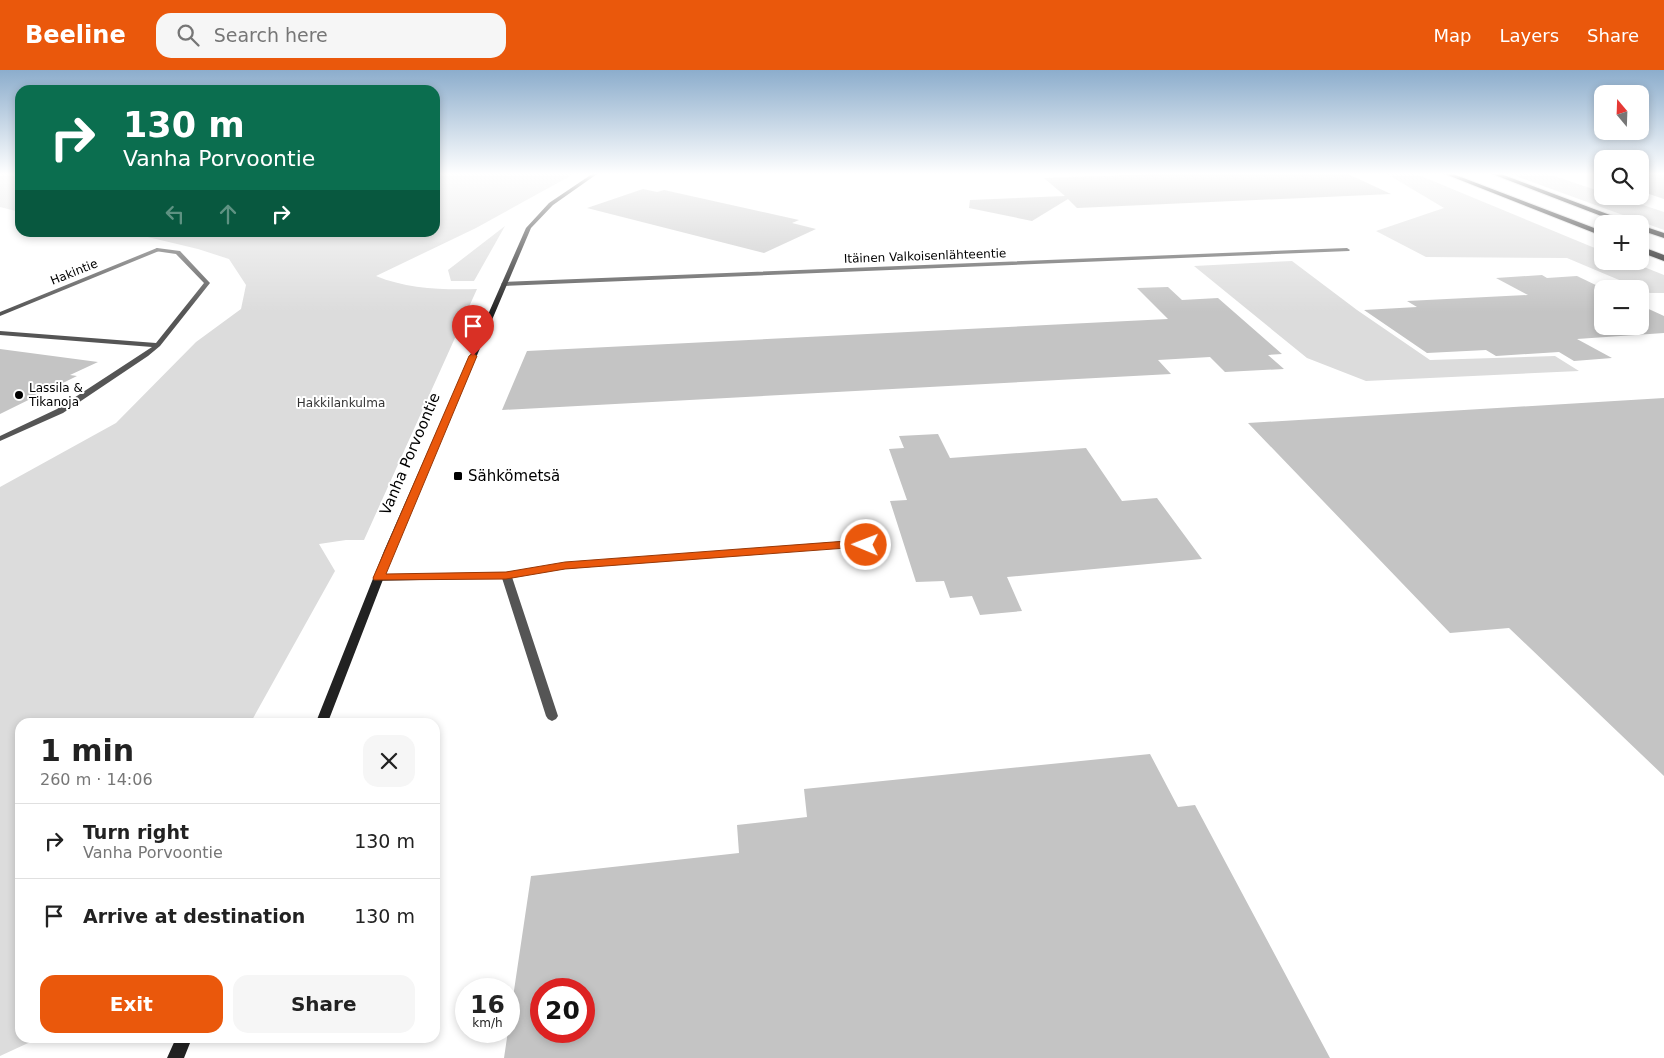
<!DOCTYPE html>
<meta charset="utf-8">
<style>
body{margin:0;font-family:"DejaVu Sans",sans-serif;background:#f6f6f6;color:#222;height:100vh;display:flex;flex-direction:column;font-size:19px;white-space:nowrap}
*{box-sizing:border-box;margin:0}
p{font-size:16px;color:#767676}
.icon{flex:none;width:28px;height:28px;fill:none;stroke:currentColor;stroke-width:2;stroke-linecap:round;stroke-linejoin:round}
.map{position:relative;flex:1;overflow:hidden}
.side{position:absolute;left:15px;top:648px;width:425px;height:325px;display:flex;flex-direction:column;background:#fff;border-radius:15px;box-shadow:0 2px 8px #0003}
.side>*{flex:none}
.top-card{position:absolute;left:15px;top:15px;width:425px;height:152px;border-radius:15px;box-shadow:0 2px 8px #0003;background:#0b6e4f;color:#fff;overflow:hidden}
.needle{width:32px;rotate:341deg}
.fabs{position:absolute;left:1594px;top:15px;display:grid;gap:10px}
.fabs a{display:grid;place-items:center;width:55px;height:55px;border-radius:10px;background:#fff;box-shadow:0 2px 8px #0003;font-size:25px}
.speed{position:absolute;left:455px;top:908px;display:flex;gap:10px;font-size:25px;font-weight:700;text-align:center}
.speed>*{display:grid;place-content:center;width:65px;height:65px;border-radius:50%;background:#fff;box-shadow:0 2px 8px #0003;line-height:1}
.speed small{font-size:12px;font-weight:400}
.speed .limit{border:8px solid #d22;background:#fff;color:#111}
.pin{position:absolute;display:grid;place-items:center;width:42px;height:42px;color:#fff;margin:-51px -21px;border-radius:50% 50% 50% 0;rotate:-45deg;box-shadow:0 0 5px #0007}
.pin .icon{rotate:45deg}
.me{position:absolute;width:55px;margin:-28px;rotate:271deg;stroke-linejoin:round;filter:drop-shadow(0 0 4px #0008)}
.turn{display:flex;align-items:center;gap:18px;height:105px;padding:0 25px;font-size:22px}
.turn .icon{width:65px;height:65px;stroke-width:2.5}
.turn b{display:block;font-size:35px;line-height:42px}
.lanes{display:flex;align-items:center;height:48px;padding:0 25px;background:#0003;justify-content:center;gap:25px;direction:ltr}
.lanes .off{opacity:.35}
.round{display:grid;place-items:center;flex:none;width:52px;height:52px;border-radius:15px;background:#f6f6f6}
.headline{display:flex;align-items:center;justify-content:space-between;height:85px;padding:0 25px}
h1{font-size:30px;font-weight:700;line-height:38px}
.button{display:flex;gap:10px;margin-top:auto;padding:10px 25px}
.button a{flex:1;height:58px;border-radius:15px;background:#ea580c;color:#fff;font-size:20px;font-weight:700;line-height:58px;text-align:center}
.button a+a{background:#f6f6f6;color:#222}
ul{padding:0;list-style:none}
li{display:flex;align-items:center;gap:15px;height:75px;padding:0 25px;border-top:1px solid #e0e0e0}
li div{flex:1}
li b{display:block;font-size:19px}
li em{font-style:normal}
header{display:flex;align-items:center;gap:30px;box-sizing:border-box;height:70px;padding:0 25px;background:#ea580c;color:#fff}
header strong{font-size:24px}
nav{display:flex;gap:28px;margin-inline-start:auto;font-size:18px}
.search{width:350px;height:45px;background:#f6f6f6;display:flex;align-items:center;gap:12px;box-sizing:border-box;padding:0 18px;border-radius:15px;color:#767676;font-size:19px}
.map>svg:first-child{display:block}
.green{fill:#dcdcdc}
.building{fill:#c4c4c4;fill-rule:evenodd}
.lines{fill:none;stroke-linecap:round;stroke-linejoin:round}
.highway-casing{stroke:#dbdbdb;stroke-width:2}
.lane{fill:#555;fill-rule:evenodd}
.street{fill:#555;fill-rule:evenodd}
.secondary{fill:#222;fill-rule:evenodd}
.highway{fill:#000;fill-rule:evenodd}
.route{fill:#ea580c;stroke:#983908}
.poi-dot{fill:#000;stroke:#fff;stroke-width:2}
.labels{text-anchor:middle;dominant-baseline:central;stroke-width:4;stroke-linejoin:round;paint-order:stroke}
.far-street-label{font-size:12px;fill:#000;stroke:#fff}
.far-poi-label{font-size:12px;fill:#000;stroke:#fff;text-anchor:start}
.far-park-label{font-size:12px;fill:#333;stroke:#fff}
.street-label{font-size:15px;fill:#000;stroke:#fff}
.poi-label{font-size:15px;fill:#000;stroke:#fff;text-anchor:start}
</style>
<header>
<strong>Beeline</strong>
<div class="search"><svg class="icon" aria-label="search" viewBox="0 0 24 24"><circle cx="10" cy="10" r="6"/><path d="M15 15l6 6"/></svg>Search here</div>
<nav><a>Map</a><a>Layers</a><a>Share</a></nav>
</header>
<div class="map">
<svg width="1664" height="988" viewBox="0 0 1664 988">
<rect width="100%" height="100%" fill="#fff"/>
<path class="green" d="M 0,104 L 20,104 L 20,142 L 0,137 Z
M 435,104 L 574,104 L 476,158 L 376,206 C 407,219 444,220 477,219 L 364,470 L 346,470 L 319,474 L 335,501 L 251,652 L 20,652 L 20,968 L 39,968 L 0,986 L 0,417 L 116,353 L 196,272 L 241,239 L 246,215 L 229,189 L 198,179 L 131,163 L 113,166 L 96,163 L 435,162 Z
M 1387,104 L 1416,104 L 1602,181 L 1602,191 L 1629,191 L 1664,205 L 1664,223 L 1650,223 L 1567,188 L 1426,187 L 1376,161 L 1444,138 Z
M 1510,104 L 1548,104 L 1602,122 L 1602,126 L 1616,126 L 1664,142 L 1664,160 Z
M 505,156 L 474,211 L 451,211 L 448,200 Z
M 1292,191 L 1357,240 L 1430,290 L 1555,286 L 1579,301 L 1366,311 L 1307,288 L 1194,196 Z"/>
<path class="building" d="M 1152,104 L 1348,104 L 1391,124 L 1077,138 L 1068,129 L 1032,151 L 969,138 L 970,130 L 1065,126 L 1044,108 Z
M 1640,104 L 1664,104 L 1664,129 L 1640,121 Z
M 643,119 L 657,122 L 664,120 L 799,150 L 792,153 L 816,159 L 764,183 L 587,138 Z
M 1542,205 L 1547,208 L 1577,206 L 1604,219 L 1602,256 L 1640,256 L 1640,235 L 1664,246 L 1664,263 L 1577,269 L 1612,288 L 1574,291 L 1559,282 L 1496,286 L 1486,280 L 1427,283 L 1364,240 L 1417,237 L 1407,231 L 1528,225 L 1496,208 Z
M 1168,217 L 1182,230 L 1218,228 L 1282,284 L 1268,285 L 1284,299 L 1225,302 L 1210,287 L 1158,290 L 1171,304 L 502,340 L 527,281 L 1168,249 L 1137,218 Z
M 0,279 L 98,292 L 70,305 L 77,306 L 0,344 Z
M 1664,328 L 1664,706 L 1509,558 L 1450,563 L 1248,353 Z
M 938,364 L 950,388 L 1086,378 L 1122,431 L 1157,428 L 1202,489 L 1007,507 L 1022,541 L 980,545 L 972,526 L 950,528 L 944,511 L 916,512 L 890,431 L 907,430 L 889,379 L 904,378 L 899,366 Z
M 1150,684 L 1178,737 L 1195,735 L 1330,988 L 504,988 L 531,806 L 739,783 L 737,755 L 807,747 L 804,719 ZM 541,919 L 584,919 L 584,961 L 541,961 Z"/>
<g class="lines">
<g class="highway-casing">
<path id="highway" d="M 1445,104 L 1453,104 L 1602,161 L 1602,166 Z
M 1492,104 L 1501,104 L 1634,154 L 1622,154 Z
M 1640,155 L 1664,163 L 1664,168 L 1640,160 Z
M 1640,176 L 1664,185 L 1664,191 L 1640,182 Z"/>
</g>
<path class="lane" d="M 157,178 L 180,181 L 210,213 L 160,276 L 148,286 L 63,343 L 0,371 L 0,366 L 57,339 L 152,277 L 0,265 L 0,261 L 156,273 L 204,213 L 176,184 L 155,181 L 154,180 Z
M 860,470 L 869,473 L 871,475 L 866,478 L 859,476 L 565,499 L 512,507 L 558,646 L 556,649 L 552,651 L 548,649 L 546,646 L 502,508 L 378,511 L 373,508 L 378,505 L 506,502 L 565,493 Z"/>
<path class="street" d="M 157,178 L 160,180 L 159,181 L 0,246 L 0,242 Z
M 1347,178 L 1350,180 L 1349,181 L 504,216 L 501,214 L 504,212 Z"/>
<path class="secondary" d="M 592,104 L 597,104 L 553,135 L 531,158 L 394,481 L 328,652 L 316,652 L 384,481 L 526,158 L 549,133 Z
M 176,968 L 192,968 L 184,988 L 167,988 Z"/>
<use href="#highway" class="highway"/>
</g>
<linearGradient id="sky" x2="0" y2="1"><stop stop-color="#8cadcc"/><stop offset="0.43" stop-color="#fff"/><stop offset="1" stop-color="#fff" stop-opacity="0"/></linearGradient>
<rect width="1664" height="242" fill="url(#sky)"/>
<path class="route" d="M 473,283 L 477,286 L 386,504 L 506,502 L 565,492 L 860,470 L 872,475 L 866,479 L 860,477 L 565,499 L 506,509 L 374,510 L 373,508 L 469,286 Z"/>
<g class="poi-dot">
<circle cx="19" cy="325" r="5"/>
<rect x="453" y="401" width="10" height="10" rx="2.5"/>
</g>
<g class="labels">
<g class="far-street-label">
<text transform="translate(925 186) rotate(-2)">Itäinen Valkoisenlähteentie</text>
<text transform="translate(74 202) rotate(-22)">Hakintie</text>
</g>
<g class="far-poi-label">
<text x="29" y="318">Lassila &amp;<tspan x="29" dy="14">Tikanoja</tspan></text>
</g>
<g class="far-park-label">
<text x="341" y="333">Hakkilankulma</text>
</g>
<g class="street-label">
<text transform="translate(410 384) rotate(-67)">Vanha Porvoontie</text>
</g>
<g class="poi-label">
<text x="468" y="406">Sähkömetsä</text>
</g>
</g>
</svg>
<div class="fabs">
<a><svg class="needle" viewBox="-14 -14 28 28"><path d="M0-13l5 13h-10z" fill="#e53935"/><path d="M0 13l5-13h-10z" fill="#767676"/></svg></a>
<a><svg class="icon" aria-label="search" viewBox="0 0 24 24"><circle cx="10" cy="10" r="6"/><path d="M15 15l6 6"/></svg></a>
<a>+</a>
<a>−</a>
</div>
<div class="speed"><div>16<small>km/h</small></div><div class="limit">20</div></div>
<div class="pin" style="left:473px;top:286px;background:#d93025"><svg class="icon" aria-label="arrive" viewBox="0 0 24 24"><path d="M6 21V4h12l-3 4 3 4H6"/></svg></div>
<svg class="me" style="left:866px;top:475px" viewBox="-20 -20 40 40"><circle r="17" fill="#ea580c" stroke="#fff" stroke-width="3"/><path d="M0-11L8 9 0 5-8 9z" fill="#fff"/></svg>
<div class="top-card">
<div class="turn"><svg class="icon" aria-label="right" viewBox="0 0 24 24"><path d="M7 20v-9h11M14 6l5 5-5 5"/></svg><div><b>130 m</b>Vanha Porvoontie</div></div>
<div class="lanes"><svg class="icon off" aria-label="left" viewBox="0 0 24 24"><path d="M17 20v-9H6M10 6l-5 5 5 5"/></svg><svg class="icon off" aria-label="ahead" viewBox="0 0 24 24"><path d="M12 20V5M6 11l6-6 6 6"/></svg><svg class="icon" aria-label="right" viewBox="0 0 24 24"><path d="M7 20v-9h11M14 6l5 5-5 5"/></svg></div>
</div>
<section class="side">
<div class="headline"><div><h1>1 min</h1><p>260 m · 14:06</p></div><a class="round"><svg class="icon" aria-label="close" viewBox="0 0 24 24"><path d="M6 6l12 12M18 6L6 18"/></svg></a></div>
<ul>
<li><svg class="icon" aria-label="right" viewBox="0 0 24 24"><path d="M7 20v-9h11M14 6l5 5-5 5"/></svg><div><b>Turn right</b><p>Vanha Porvoontie</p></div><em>130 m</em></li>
<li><svg class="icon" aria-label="arrive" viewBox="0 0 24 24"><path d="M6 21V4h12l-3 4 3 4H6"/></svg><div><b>Arrive at destination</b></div><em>130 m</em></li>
</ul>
<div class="button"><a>Exit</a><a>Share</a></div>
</section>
</div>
